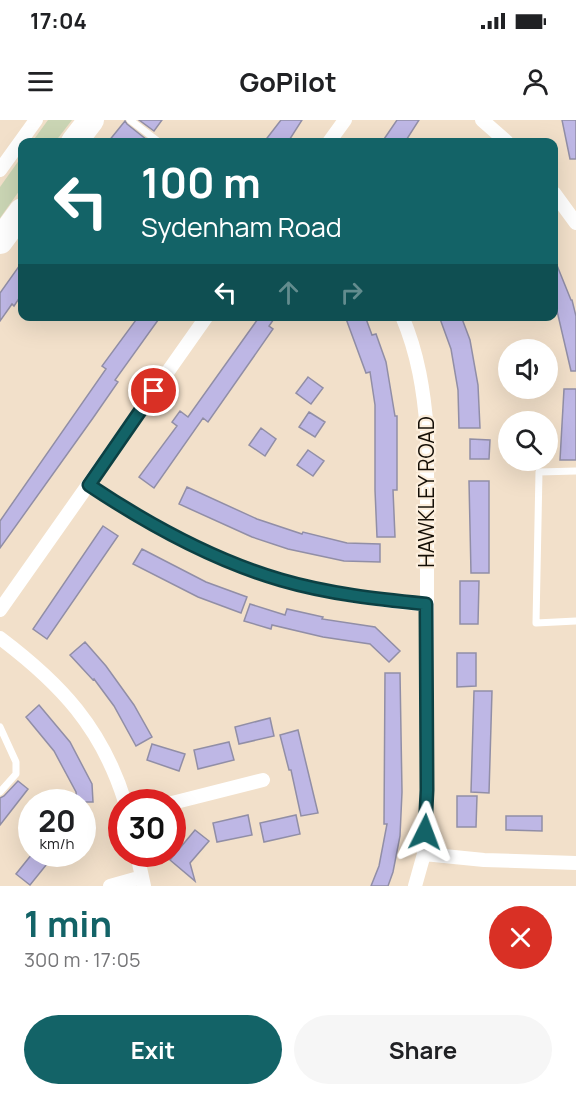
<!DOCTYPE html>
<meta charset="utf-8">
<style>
body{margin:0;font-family:Manrope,sans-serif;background:#f6f6f6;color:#202124;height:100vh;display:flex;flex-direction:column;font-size:22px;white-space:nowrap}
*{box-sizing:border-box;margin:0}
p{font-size:20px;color:#757577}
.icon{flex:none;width:33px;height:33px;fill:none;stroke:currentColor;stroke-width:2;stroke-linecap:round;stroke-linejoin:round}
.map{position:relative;height:766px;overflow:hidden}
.panel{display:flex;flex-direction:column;background:#fff;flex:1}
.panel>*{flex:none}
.top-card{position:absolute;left:18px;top:18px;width:540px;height:183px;border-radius:12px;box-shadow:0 6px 24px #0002;background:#136367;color:#fff;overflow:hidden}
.fabs{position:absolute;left:498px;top:219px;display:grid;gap:12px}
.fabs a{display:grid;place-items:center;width:60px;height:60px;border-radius:50%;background:#fff;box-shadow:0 6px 24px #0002;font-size:30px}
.speed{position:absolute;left:18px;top:669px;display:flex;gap:12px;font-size:30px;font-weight:700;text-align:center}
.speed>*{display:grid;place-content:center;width:78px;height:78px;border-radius:50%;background:#fff;box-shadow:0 6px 24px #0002;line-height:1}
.speed small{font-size:15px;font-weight:400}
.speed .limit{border:9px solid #d22;background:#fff;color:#111}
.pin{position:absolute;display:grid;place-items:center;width:51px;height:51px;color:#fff;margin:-26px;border:3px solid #fff;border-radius:50%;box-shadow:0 2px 6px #0007}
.me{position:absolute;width:66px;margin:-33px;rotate:3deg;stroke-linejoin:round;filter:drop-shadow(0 0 4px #0008)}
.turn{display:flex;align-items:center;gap:21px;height:126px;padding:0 24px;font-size:27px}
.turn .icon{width:78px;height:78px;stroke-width:2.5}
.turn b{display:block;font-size:42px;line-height:51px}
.lanes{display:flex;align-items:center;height:57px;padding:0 24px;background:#0003;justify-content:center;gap:30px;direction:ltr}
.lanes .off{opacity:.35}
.round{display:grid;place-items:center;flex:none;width:63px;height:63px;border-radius:32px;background:#f6f6f6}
.head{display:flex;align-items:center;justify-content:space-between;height:102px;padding:0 24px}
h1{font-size:36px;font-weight:700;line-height:45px;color:#136367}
.button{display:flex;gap:12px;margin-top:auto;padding:12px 24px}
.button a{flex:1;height:69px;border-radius:36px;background:#136367;color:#fff;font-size:24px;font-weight:700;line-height:69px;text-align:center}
.button a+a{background:#f6f6f6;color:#202124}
.status{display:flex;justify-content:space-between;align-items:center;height:42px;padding:0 30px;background:#fff;direction:ltr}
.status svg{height:16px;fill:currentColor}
header{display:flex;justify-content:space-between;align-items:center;height:78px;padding:0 24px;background:#fff;font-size:27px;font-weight:700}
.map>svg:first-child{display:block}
.green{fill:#cad5b4}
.building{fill:#beb7e5;stroke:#918ea6;stroke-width:1.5}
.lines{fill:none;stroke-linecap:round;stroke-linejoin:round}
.lane{stroke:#fff;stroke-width:7}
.street{stroke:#fff;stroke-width:14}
.highway{stroke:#fff;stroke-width:26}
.route-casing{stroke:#0c4043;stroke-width:15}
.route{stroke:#136367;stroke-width:10}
.labels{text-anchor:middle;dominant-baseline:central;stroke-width:4.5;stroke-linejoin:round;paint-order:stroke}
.street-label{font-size:21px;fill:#140e06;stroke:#fceedc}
</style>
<div class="status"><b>17:04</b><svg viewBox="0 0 49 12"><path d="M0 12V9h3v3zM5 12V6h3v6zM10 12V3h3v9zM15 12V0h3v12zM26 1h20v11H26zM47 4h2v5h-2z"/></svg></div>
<header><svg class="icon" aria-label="menu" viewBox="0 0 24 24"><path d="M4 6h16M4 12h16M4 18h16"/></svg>GoPilot<svg class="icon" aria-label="person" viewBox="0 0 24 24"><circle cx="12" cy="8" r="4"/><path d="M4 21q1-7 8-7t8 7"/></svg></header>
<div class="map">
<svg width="576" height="766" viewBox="0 0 576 766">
<rect width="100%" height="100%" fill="#f2e0ca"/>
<path class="green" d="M 48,0 L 72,0 L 55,22 L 32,22 Z
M 22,36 L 22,67 L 0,98 L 0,67 Z"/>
<path class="building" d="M 139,0 L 162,0 L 154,11 Z
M 281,0 L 302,0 L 288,22 L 264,22 Z
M 397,0 L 419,0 L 405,22 L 382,22 Z
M 562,0 L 576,0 L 576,39 L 570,39 Z
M 125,1 L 127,4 L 147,20 L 146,22 L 108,22 Z
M 554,138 L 571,180 L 572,180 L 576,196 L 576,251 L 571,251 L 554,178 Z
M 22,142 L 22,174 L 14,186 L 12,184 L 0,201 L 0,173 Z
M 131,196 L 161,196 L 115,260 L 118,262 L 93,298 L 0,428 L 0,401 L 106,249 L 102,246 L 136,200 Z
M 260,196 L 276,196 L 269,206 L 273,209 L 208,302 L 203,298 L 154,368 L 139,357 L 177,306 L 172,302 L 180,291 L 188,297 Z
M 345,196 L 365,196 L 372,215 L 376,214 L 386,242 L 395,296 L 397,296 L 397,370 L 393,370 L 395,417 L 377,417 L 375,370 L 375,285 L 370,252 L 366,253 Z
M 439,196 L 461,196 L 470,220 L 478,265 L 480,308 L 459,308 L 458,270 L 451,229 Z
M 308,257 L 323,268 L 311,284 L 296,273 Z
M 564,269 L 576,269 L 576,340 L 560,340 Z
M 309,292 L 325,302 L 315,317 L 299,307 Z
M 261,308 L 276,319 L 265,336 L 249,325 Z
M 470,319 L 490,320 L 489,339 L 470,339 Z
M 308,330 L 324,341 L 313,356 L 297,345 Z
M 469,361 L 489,361 L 489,453 L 471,453 Z
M 187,367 L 257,399 L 302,414 L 303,412 L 347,423 L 380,424 L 380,442 L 344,441 L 288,429 L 252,417 L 179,384 Z
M 103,406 L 118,416 L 47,519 L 33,509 Z
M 142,429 L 206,462 L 247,477 L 241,493 L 198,477 L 133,444 Z
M 460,461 L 479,461 L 478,504 L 460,504 Z
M 250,484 L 285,495 L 287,489 L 323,497 L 322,499 L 375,507 L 400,531 L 389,542 L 370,524 L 323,517 L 272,505 L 271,509 L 244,501 Z
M 85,522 L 106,546 L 134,585 L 152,617 L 136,626 L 114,586 L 94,559 L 93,560 L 70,535 Z
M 457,533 L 476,533 L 476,566 L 457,567 Z
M 385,553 L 400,553 L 402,672 L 400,716 L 393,752 L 388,766 L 371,766 L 379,746 L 387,704 L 384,704 Z
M 474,571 L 492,571 L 489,673 L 471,672 Z
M 39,585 L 70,622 L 92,664 L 93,682 L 77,682 L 76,672 L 54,631 L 26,597 Z
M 270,598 L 274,616 L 239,624 L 235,607 Z
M 298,610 L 318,693 L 301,696 L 291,650 L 289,650 L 280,615 Z
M 229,622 L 234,640 L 198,649 L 194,630 Z
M 152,624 L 185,634 L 179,651 L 147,640 Z
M 18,661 L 28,669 L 0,705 L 0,678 L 4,676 Z
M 457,676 L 477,676 L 476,707 L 457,707 Z
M 248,695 L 252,715 L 217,722 L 213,703 Z
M 296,695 L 300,714 L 264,722 L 260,703 Z
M 506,696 L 542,696 L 542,711 L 506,710 Z
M 195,710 L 209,721 L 190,743 L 195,761 L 170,740 Z
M 32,734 L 55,734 L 30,765 L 16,754 Z"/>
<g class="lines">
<path class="lane" d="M 130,0 L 159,22
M 576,351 L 539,352 L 536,503 L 576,501
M 0,607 L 16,642 L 16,654 L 0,672"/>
<path class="street" d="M 482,0 L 507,22
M 329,22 L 345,0
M 0,50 L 36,0
M 554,73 L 576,103
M 402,196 C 418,234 424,271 427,312 L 427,670 L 424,734 L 415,766
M 89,365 C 149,404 212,440 281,460 C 329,474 377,479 426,485
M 0,490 L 207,196
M 0,518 C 61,564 102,608 125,682
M 172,683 L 263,660
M 137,734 L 144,766
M 424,734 L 484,740 L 576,743
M 110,766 L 142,757"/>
<path class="highway" d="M 74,22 L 91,0
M 0,121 L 22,91"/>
</g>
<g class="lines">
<g class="route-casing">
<path id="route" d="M 154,271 L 89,365 C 149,405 212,440 281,460 C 329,474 377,479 426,484 L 427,670 L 425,712"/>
</g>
<use href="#route" class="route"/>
</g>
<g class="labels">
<g class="street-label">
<text transform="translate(426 372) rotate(-90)">HAWKLEY ROAD</text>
</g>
</g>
</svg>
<div class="fabs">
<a><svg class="icon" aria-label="sound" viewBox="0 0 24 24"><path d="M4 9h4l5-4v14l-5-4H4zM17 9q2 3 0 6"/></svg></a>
<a><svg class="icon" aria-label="search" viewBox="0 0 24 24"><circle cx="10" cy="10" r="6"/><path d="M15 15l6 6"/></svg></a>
</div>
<div class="speed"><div>20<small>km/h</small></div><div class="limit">30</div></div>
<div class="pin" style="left:154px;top:271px;background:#d93025"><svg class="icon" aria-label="arrive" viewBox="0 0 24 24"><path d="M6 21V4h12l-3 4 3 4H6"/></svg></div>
<svg class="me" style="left:425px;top:712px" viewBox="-20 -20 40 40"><path d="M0-17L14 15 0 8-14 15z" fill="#136367" stroke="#fff" stroke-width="4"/></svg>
<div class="top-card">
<div class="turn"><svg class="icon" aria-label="left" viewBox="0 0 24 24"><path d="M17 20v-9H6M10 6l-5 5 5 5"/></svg><div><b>100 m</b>Sydenham Road</div></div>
<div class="lanes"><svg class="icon" aria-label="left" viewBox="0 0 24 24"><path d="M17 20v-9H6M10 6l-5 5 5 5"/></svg><svg class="icon off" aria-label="ahead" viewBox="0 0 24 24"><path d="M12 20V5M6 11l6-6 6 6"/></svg><svg class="icon off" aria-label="right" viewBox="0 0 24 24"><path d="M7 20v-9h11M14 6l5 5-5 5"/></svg></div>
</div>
</div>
<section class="panel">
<div class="head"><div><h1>1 min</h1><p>300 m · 17:05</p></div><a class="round" style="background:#d93025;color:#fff"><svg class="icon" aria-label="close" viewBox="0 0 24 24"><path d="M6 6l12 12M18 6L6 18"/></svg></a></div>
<div class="button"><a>Exit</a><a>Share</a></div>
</section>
